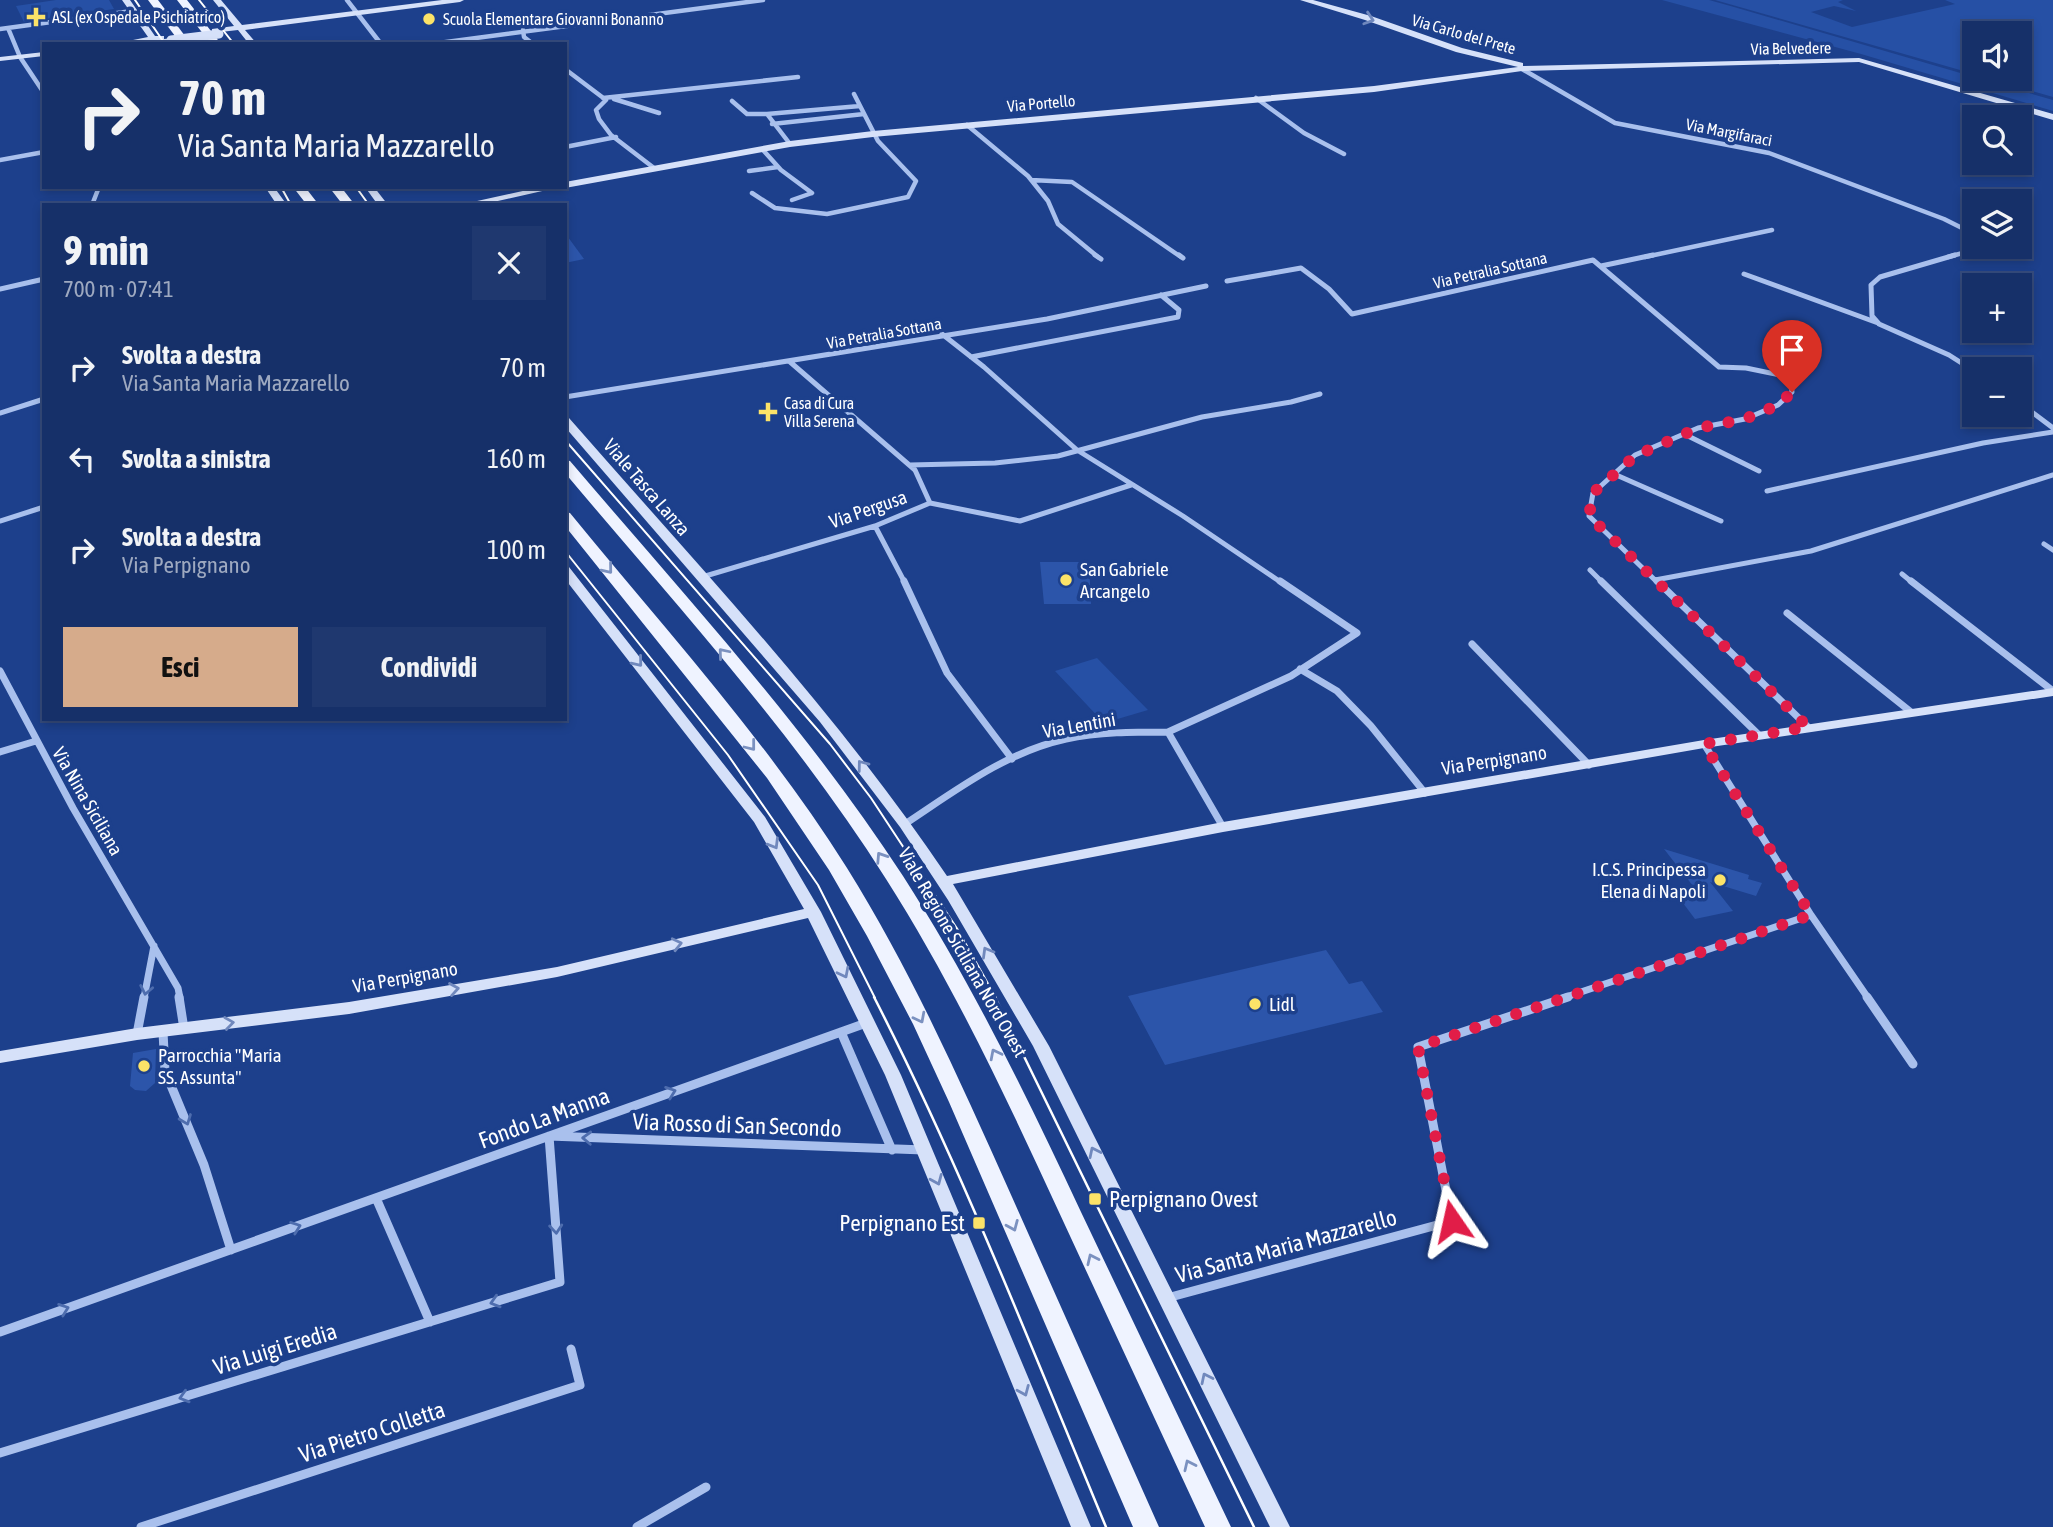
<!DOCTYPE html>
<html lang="it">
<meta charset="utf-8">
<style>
body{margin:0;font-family:"Asap Condensed",sans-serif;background:#1f386f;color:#f1f3f6;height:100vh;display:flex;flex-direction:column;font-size:26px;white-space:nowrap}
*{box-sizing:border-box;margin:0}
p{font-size:23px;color:#9ea9c0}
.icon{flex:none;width:38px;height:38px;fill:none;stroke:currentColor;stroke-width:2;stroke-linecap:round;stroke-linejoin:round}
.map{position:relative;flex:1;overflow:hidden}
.panel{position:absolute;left:42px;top:203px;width:525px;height:518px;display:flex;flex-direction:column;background:#163069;border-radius:0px;box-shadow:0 4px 10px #0003,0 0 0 2px #354b7d}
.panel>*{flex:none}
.banner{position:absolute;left:42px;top:42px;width:525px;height:147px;border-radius:0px;box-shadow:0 4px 10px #0003,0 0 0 2px #354b7d;background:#163069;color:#f1f3f6;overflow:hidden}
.controls{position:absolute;left:1962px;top:21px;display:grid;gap:14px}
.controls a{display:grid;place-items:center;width:70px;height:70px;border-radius:0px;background:#163069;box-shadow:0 4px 10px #0003,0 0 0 2px #354b7d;font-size:35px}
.pin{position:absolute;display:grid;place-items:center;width:60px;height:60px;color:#fff;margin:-72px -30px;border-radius:50% 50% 50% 0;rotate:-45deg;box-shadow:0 0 7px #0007}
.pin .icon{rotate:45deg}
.me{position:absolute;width:77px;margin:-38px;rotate:349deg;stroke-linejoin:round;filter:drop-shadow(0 0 5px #0008)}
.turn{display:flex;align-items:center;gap:24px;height:147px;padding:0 21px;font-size:32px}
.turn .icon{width:91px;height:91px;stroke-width:2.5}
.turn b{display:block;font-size:49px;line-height:60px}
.round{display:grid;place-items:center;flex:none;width:74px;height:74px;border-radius:0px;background:#1f386f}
.headline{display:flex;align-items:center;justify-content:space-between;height:119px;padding:0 21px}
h1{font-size:42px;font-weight:700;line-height:52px}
.action{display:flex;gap:14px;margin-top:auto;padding:14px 21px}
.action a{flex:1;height:80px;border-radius:0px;background:#d6ab8b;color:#111;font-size:28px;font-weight:700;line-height:80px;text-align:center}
.action a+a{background:#1f386f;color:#f1f3f6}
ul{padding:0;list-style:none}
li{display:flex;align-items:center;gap:21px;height:91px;padding:0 21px}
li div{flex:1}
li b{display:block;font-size:26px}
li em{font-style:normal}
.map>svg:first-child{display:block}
.green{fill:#2650a5}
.building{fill:#2c55aa}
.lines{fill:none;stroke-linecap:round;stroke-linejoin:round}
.street-far3{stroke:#a9c0ed;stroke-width:4.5}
.street-far2{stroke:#a9c0ed;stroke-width:5}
.street-far1{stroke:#a9c0ed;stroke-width:7}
.street{stroke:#a9c0ed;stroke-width:9}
.secondary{fill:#d6e1f9;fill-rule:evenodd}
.primary{fill:#eff3ff;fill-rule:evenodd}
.tram-far1{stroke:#fff;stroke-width:2}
.tram{stroke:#fff;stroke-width:2.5}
.secondary-bridge{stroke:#d6e1f9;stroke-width:9}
.oneway{stroke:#7088bd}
.oneway2{stroke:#7b91c0}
.oneway3{stroke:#4e6dae}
.route{stroke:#e11d48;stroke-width:12;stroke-dasharray:0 21.6}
.poi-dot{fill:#fce368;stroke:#1d408c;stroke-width:2.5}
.labels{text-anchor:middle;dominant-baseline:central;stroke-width:7;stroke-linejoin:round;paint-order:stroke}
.far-poi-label{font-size:16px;fill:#fff;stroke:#1d408c;text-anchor:start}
.far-street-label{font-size:16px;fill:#fff;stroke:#1d408c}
.street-label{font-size:19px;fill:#fff;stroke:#1d408c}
.poi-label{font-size:19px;fill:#fff;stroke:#1d408c;text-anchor:start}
.near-street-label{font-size:23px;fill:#fff;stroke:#1d408c}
.near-poi-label{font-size:23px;fill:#fff;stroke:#1d408c;text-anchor:start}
</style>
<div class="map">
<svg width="2053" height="1527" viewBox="0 0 2053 1527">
<rect width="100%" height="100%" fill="#1d408c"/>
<path class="green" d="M 56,0 L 109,0 L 114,9 L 24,22 L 16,6 Z
M 1662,0 L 1709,0 L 1734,7 L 2053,100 L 2053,111 L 1861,54 Z
M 1715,0 L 1843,0 L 1838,2 L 1856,11 L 1834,6 L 1811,12 L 1852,27 L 1955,4 L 1945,0 L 2053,0 L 2053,97 L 1989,79 L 2020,79 L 2020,33 L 1974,33 L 1974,74 Z
M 1097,658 L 1148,710 L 1104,723 L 1055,671 Z"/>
<path class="building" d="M 565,233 L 584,259 L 565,263 Z
M 1040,562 L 1089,562 L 1091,604 L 1044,604 Z
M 1664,849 L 1749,875 L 1748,879 L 1762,883 L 1756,896 L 1710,882 L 1733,911 L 1695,919 L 1674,891 L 1693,886 Z
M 1326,950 L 1349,984 L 1362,981 L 1383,1012 L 1165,1065 L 1128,996 Z
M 156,1049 L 155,1083 L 146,1091 L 135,1090 L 130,1086 L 133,1053 Z"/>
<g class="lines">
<path class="street-far3" d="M 347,0 L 381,44
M 8,28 L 20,57 L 44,93
M 0,29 L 132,11
M 523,30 L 524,37 L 533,44
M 431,44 L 763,0
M 565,69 L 606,100 L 596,110 L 599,119 L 611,135 L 654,168
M 1522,69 L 1615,123 L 1769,153 L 1944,219 L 1974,234
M 603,98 L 798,77
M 1256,98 L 1304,133 L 1344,154
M 614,99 L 659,113
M 732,101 L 747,114 L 767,114 L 790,144
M 767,114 L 860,106
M 772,124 L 864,114
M 967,125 L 1028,176 L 1048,201 L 1058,224 L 1098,257
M 565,147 L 616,137
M 763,150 L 781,170 L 812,193
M 0,160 L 44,152
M 749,171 L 778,167
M 1031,180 L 1072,182 L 1181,257
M 752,193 L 775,208 L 827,214 L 908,197 L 916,181 L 878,141 L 854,94
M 792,200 L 812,193
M 92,205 L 99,187
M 1645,257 L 1772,230
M 1948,257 L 1985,247"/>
<path class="street-far2" d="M 1095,255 L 1101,259
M 1179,255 L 1183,258
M 1955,255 L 1880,277 L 1871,285 L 1872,316 L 1879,324 L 1949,355 L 1974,371
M 1601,266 L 1653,255
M 1744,274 L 1878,323
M 1227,281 L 1301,268 L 1329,289 L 1352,314 L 1593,260 L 1719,367 L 1746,368 L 1790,377 L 1792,392 L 1778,405 L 1745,419 L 1698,428 L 1635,455 L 1593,493 L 1589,516 L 1658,583
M 0,289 L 44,279
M 942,334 L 984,367 L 1077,450 L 1183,516 L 1282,583
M 971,357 L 1178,317 L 1179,310 L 1161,295
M 565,397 L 1047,319 L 1206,286
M 2020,403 L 2053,428
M 0,413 L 44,399
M 1684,434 L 1759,471
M 910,465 L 995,463 L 1058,456 L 1202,417 L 1291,402 L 1320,394
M 1614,474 L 1721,521
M 1767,491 L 1983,443 L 2053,432
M 930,503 L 1020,521 L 1131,485
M 0,521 L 44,507
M 875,526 L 905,583
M 2044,544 L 2053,550
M 1590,570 L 1603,583
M 1902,574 L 1913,583
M 702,577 L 875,526 L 930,503 L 915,470 L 789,361
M 1655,580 L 1811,551 L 2053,475"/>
<path class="street-far1" d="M 904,581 L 947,673 L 1012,759
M 1601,581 L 1759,735
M 1657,581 L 1808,727
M 1911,581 L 2053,691
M 1787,613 L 1911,712
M 1472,644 L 1589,765
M 1300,669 L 1337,691 L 1371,726 L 1425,793
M 0,671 L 73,808 L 178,988 L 180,998
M 1168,732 L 1291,676 L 1357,633 L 1280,581
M 1704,744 L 1811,915 L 1868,998
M 0,752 L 36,741
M 905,824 C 955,791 1006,752 1066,739 C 1099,732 1134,732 1168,732 L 1223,827
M 144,998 L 154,946
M 1563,998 L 1811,915"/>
<path class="street" d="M 179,997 L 184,1029
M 1867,997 L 1913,1064
M 163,1032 L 165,1071 L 204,1165 L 231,1250
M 841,1032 L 892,1150
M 137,1034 L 144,997
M 376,1198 L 430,1322
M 1167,1298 L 1452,1221 L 1418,1047 L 1568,997
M 0,1332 L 869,1022
M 0,1453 L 560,1282 L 549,1136 L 924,1150
M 141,1527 L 580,1385 L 571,1349
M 637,1527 L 706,1487"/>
<path class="secondary" d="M 122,0 L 130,0 L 155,36 L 164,36 L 164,39 L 174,38 L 174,42 L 166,44 L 151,42 L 113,44 L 148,37 Z
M 213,0 L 221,0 L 242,25 L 442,0 L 464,0 L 460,2 L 245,30 L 257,44 L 249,44 L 238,30 L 212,33 L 212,29 L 234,26 Z
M 1300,0 L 1313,0 L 1371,16 L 1462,48 L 1523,63 L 1523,66 L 1859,58 L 2053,114 L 2053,120 L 1859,62 L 1522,71 L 1374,92 L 873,137 L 790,147 L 565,188 L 563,187 L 565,187 L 565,182 L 790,141 L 873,131 L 1374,86 L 1518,67 L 1456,52 L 1365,20 Z
M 44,52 L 44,56 L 0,61 L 0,57 Z
M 265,187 L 274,187 L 287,205 L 277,205 Z
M 365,187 L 374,187 L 388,205 L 378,205 Z
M 541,187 L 560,187 L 480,205 L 459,205 Z
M 565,417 L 569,418 C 699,567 836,711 947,876 L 1223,822 L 1704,740 L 2053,688 L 2053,696 L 1704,748 L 1223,832 L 953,884 L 1049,1046 L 1290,1527 L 1270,1527 L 1033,1046 L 948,900 L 900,827 L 820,722 L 565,427 Z
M 565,566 L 569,567 L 765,817 L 821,912 L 901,1075 L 1091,1527 L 1071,1527 L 885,1075 L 808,918 L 557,977 L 349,1014 L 137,1040 L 0,1063 L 0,1051 L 137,1028 L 349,1002 L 557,967 L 804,909 L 754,822 L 565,579 Z"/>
<path class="primary" d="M 148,0 L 158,0 L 191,44 L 181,44 Z
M 177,0 L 187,0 L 221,44 L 211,44 Z
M 293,187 L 305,187 L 319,205 L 307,205 Z
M 329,187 L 341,187 L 355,205 L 343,205 Z
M 565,460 L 570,461 C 685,596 806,727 903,876 C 972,983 1027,1097 1081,1212 C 1131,1317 1181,1422 1231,1527 L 1205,1527 C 1156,1421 1107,1316 1058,1210 C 1006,1097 953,984 886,879 C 794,733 676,605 565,473 Z
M 565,512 L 570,513 C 664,628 768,742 847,868 C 912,972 962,1085 1012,1197 C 1061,1307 1110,1417 1159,1527 L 1133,1527 L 949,1102 L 913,1024 L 867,936 L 829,870 L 767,778 L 565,526 Z"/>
<path class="tram-far1" d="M 135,0 L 165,44
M 199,0 L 234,44
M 281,187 L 291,205
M 356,187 L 369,205
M 565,440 L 830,744 L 871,798 L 958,930 L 996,998
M 565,551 L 728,755 L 818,885 L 875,998"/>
<path class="tram" d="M 874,997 C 962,1169 1032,1349 1106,1527
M 995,997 L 1254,1527"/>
<path class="secondary-bridge" d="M 171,40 L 219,34"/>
</g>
<defs><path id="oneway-chevron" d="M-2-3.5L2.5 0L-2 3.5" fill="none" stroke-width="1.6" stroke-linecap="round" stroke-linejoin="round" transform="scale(1.75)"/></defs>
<g class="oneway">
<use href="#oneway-chevron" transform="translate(1369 19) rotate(18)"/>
<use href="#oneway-chevron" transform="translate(638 662) rotate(51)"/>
<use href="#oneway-chevron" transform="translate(862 765) rotate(-127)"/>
<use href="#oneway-chevron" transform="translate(774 844) rotate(59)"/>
<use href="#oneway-chevron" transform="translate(677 944) rotate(-13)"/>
<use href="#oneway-chevron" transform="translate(987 952) rotate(-120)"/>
<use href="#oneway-chevron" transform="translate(844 973) rotate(63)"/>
<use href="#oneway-chevron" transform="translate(454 989) rotate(-10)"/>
<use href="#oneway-chevron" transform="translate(229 1023) rotate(-8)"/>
<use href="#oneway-chevron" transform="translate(1094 1152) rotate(-116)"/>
<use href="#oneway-chevron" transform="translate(937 1180) rotate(67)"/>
<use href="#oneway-chevron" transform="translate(1206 1378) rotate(-116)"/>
<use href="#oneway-chevron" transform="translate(1024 1391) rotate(67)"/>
</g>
<g class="oneway2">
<use href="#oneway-chevron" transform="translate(608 569) rotate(51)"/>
<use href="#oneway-chevron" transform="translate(723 653) rotate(-130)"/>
<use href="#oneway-chevron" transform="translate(751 746) rotate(52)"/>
<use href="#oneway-chevron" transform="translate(881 857) rotate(-123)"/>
<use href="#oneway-chevron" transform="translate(920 1018) rotate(63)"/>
<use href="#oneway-chevron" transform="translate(995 1054) rotate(-117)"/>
<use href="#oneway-chevron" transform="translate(1013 1226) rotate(67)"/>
<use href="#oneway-chevron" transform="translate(1092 1259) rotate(-115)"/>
<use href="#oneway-chevron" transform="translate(1189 1465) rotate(-115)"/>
</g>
<g class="oneway3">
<use href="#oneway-chevron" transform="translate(146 990) rotate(101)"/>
<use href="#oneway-chevron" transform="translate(671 1092) rotate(-20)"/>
<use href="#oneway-chevron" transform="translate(186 1120) rotate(69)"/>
<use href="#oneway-chevron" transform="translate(587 1138) rotate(-178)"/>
<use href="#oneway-chevron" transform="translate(296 1227) rotate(-20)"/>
<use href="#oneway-chevron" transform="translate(556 1229) rotate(85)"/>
<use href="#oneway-chevron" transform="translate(495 1302) rotate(163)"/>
<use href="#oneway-chevron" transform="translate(64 1309) rotate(-20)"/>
<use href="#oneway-chevron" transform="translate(184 1397) rotate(163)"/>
</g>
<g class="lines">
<path class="route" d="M 1452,1221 L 1418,1047 L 1811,915 L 1704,744 L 1808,727 L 1589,516 L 1593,493 L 1635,456 L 1698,428 L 1745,419 L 1778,405 L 1792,392"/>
</g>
<g class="poi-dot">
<path d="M32.5 6.5h7v7h7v7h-7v7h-7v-7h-7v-7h7z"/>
<circle cx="429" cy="19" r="7"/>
<path d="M764.5 401.5h7v7h7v7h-7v7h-7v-7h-7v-7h7z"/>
<circle cx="1066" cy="580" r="7"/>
<circle cx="1720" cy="880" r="7"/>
<circle cx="1255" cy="1004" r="7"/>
<circle cx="144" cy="1066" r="7"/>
<rect x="1088" y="1192" width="14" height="14" rx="3.5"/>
<rect x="972" y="1216" width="14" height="14" rx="3.5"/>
</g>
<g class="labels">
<g class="far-poi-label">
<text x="52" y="17">ASL (ex Ospedale Psichiatrico)</text>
<text x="443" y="19">Scuola Elementare Giovanni Bonanno</text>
<text x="784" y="403">Casa di Cura<tspan x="784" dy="18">Villa Serena</tspan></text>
</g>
<g class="far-street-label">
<text transform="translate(1464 34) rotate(16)">Via Carlo del Prete</text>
<text transform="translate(1791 48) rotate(-1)">Via Belvedere</text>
<text transform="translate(1041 103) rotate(-5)">Via Portello</text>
<text transform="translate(1729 132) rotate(11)">Via Margifaraci</text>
<text transform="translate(1490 270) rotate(-13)">Via Petralia Sottana</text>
<text transform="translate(884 333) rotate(-10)">Via Petralia Sottana</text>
</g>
<g class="street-label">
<text transform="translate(647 487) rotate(49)">Viale Tasca Lanza</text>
<text transform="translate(868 509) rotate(-19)">Via Pergusa</text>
<text transform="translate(1079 725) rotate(-10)">Via Lentini</text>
<text transform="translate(1494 760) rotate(-9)">Via Perpignano</text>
<text transform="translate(88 801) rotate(60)">Via Nina Siciliana</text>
<text transform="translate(963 952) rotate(60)">Viale Regione Siciliana Nord Ovest</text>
<text transform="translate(405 977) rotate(-10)">Via Perpignano</text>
</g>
<g class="poi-label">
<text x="1080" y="569">San Gabriele<tspan x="1080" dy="22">Arcangelo</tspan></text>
<text x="1706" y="869" text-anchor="end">I.C.S. Principessa<tspan x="1706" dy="22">Elena di Napoli</tspan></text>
<text x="1269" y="1004">Lidl</text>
<text x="158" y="1055">Parrocchia "Maria<tspan x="158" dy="22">SS. Assunta"</tspan></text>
</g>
<g class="near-street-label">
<text transform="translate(544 1118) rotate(-20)">Fondo La Manna</text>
<text transform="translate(737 1125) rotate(2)">Via Rosso di San Secondo</text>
<text transform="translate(1286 1246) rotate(-15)">Via Santa Maria Mazzarello</text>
<text transform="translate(275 1349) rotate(-17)">Via Luigi Eredia</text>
<text transform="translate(372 1432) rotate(-18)">Via Pietro Colletta</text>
</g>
<g class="near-poi-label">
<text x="1109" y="1199">Perpignano Ovest</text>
<text x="965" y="1223" text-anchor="end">Perpignano Est</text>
</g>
</g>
</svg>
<div class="controls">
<a><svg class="icon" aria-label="sound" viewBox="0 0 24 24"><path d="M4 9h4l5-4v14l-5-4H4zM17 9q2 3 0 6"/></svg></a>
<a><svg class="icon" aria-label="search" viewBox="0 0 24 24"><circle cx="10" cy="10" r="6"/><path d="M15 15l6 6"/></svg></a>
<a><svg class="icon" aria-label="layers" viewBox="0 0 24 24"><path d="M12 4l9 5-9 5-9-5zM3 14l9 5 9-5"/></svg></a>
<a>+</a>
<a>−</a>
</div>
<div class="pin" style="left:1792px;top:392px;background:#d93025"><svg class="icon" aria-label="arrive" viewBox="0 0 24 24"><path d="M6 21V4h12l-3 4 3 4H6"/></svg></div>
<svg class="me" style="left:1452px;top:1221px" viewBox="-20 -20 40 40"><path d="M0-17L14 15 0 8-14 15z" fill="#e11d48" stroke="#fff" stroke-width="4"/></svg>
<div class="banner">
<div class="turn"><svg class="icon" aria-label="right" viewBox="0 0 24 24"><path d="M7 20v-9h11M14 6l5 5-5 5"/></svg><div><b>70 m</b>Via Santa Maria Mazzarello</div></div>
</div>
<section class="panel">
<div class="headline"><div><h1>9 min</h1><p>700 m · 07:41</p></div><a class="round"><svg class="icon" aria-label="close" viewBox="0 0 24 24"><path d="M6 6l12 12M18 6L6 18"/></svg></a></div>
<ul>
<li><svg class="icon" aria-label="right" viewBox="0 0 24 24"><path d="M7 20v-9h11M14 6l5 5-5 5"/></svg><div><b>Svolta a destra</b><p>Via Santa Maria Mazzarello</p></div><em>70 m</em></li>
<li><svg class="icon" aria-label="left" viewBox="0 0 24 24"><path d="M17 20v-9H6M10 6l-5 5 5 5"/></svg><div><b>Svolta a sinistra</b></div><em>160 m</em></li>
<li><svg class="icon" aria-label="right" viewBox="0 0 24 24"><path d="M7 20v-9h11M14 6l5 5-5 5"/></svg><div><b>Svolta a destra</b><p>Via Perpignano</p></div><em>100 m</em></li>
</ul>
<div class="action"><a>Esci</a><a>Condividi</a></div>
</section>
</div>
